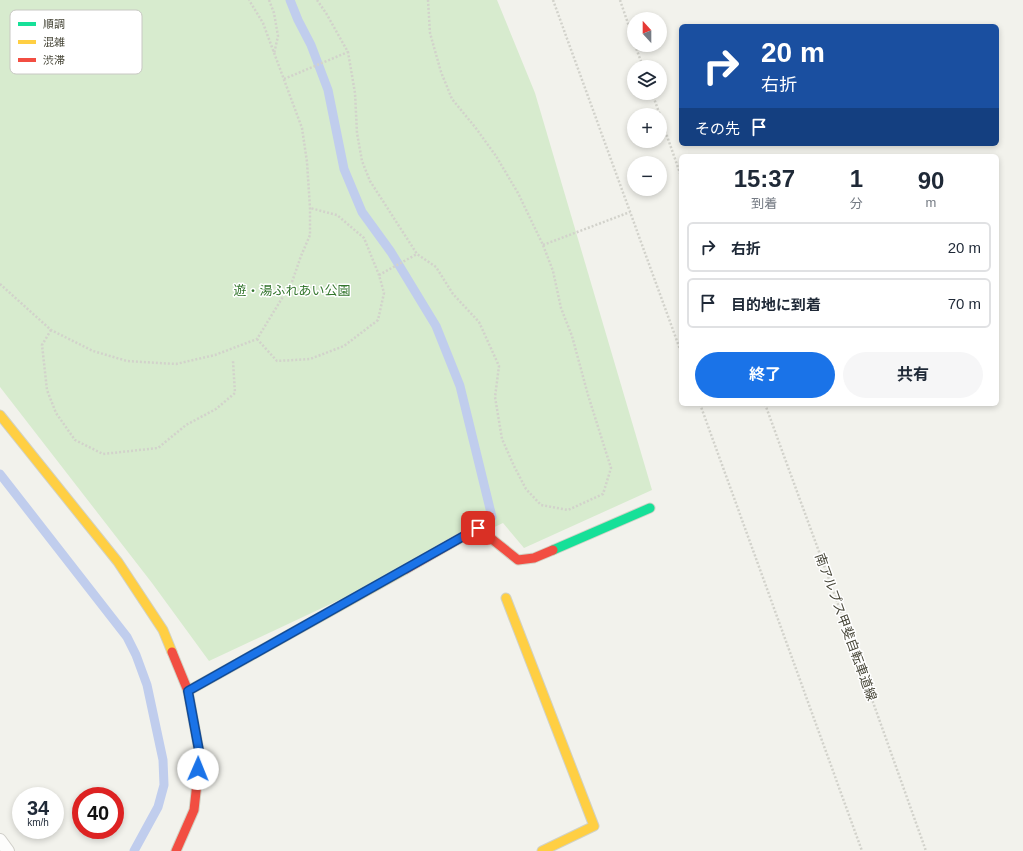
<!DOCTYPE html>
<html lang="ja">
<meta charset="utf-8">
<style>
body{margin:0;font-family:Helvetica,"Noto Sans JP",sans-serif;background:#f6f6f7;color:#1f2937;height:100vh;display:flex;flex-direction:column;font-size:15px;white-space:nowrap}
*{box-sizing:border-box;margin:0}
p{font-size:13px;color:#747a83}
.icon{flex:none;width:22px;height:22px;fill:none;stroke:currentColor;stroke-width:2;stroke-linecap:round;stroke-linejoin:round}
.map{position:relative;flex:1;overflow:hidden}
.panel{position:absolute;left:679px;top:154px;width:320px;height:252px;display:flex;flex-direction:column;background:#fff;border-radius:6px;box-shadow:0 2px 6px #0003}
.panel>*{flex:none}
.guide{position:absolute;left:679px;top:24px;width:320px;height:122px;border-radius:6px;box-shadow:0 2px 6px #0003;background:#1a4fa0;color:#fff;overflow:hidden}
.needle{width:26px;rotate:339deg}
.buttons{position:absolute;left:627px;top:12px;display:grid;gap:8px}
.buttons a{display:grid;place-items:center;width:40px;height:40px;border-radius:50%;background:#fff;box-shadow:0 2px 6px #0003;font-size:20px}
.speed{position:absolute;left:12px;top:787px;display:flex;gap:8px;font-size:20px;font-weight:700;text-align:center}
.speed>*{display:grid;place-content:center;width:52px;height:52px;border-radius:50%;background:#fff;box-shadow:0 2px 6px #0003;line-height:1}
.speed small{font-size:10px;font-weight:400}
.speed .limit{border:6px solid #d22;background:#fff;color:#111}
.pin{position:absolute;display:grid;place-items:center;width:34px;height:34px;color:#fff;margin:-17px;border-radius:8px;box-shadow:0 2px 6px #0006}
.me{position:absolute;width:44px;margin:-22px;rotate:1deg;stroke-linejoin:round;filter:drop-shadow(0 0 3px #0008)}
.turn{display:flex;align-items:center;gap:14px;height:84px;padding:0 16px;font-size:18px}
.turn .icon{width:52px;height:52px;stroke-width:2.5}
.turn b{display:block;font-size:28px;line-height:34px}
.then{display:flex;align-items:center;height:38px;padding:0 16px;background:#0003;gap:8px;font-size:15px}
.eta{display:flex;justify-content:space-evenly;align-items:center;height:68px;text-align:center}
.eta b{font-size:24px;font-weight:700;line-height:28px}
.action{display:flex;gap:8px;margin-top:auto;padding:8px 16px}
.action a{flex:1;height:46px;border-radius:24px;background:#1a73e8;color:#fff;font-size:16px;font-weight:700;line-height:46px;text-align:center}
.action a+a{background:#f6f6f7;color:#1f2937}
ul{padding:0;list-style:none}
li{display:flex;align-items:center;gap:12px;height:50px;margin:0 8px 6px;padding:0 8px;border:2px solid #e0e1e3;border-radius:6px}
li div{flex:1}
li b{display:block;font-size:15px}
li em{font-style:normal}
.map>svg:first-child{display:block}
.green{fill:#d7ebce}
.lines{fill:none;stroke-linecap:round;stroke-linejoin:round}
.stream{stroke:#c0cded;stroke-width:9}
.lane-casing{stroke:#d0cfc9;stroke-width:14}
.fast-casing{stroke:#d1d2c5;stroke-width:11}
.slow-casing{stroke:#d1d2c5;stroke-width:11}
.jam-casing{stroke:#d1d2c5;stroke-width:11}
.path{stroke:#d2d2cb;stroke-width:2.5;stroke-dasharray:2 2;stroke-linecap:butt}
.lane{stroke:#fdfdfc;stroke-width:12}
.fast{stroke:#16e098;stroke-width:9}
.slow{stroke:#ffcf43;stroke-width:9}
.jam{stroke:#f24e42;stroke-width:9}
.route-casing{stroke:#114b97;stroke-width:10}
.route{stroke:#1a73e8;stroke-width:7}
.labels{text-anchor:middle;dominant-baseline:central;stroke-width:3;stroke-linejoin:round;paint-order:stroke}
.park-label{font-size:13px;fill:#34762e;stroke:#fff}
.street-label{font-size:13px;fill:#474638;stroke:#fff}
.key{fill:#fff;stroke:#c8c8c3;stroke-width:1}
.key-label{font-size:11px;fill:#474638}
</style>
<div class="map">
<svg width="1023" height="851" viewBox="0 0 1023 851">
<rect width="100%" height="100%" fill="#f2f2ec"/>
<path class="green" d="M 0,0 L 497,0 L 535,93 L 652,490 L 524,548 L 503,523 L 209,661 L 152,583 L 0,387 Z"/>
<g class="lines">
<path class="stream" d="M 290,0 L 298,20 L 311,45 L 328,90 L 344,169 L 362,212 L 391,252 L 436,326 L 460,386 L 492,517
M 0,474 L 127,637 L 136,655 L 147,685 L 163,760 L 164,785 L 158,807 L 134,851"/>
<g class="lane-casing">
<path id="lane" d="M 0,840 L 8,851"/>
</g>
<g class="fast-casing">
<path id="fast" d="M 553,550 L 650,508"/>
</g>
<g class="slow-casing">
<path id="slow" d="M 0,415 L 118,562 L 163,630 L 172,652
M 506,598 L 594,826 L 542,851
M 188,691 L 406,569"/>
</g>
<g class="jam-casing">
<path id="jam" d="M 406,569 L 478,528 L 518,560 L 534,558 L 553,550
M 172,652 L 188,691 L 200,756 L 194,810 L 176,851"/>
</g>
<path class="path" d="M 269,0 L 274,13 L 278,36 L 274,54
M 317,0 L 326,13 L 348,52 L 355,93 L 357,133 L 362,161 L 370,181 L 417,254 L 436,267 L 453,294 L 479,322 L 499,366 L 495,397 L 502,439 L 514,466 L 526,489 L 541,505 L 568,510 L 603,494 L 611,468 L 588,395 L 572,336 L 561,308 L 553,271 L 543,245 L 518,193 L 496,156 L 475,127 L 452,99 L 441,72 L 430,33 L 428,0
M 553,0 L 681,352
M 620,0 L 634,41
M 635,45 L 643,67
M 284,79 L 348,52
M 652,93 L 660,115
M 660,116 L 681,176
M 543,245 L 630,212
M 379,275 L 417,254
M 0,284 L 51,330 L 93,351 L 127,361 L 176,364 L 215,355 L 257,339 L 292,282 L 301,256 L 310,235 L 310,208 L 307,162 L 302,128 L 263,23 L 249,0
M 51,330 L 42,345 L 47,390 L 56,413 L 75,440 L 103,454 L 158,448 L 186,425 L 216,409 L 235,393 L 233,361
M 257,339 L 277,361 L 310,359 L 344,346 L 378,320 L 384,293 L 379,275 L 364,238 L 337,215 L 310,208
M 700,404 L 862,851
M 765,404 L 837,601 L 926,851"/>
<use href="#lane" class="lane"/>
<use href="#fast" class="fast"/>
<use href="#slow" class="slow"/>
<use href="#jam" class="jam"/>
</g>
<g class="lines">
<g class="route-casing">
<path id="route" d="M 198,769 L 200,756 L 188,691 L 478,528"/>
</g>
<use href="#route" class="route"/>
</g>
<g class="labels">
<g class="park-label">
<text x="292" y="290">遊・湯ふれあい公園</text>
</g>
<g class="street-label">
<text transform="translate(846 627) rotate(70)">南アルプス甲斐自転車道線</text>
</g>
</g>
<rect x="10" y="10" width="132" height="64" rx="6" class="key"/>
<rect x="18" y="22" width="18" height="4" fill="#16e098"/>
<rect x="18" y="40" width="18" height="4" fill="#ffcf43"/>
<rect x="18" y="58" width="18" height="4" fill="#f24e42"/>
<g class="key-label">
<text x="43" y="28">順調</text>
<text x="43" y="46">混雑</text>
<text x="43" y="64">渋滞</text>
</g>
</svg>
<div class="buttons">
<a><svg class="needle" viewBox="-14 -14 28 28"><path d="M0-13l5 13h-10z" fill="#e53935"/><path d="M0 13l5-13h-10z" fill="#747a83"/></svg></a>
<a><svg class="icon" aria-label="layers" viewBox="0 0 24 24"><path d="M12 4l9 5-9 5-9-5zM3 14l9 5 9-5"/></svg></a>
<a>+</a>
<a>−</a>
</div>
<div class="speed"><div>34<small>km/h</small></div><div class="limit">40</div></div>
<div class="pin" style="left:478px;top:528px;background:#d93025"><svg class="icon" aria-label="arrive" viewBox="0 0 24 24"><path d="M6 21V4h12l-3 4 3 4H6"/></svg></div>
<svg class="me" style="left:198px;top:769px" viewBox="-20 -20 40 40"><circle r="19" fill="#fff"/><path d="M0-13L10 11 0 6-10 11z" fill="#1a73e8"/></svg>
<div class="guide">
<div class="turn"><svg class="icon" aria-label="right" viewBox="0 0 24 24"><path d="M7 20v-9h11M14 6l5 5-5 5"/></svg><div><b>20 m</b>右折</div></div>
<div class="then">その先<svg class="icon" aria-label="arrive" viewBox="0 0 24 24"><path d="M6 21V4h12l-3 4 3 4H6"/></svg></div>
</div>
<section class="panel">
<div class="eta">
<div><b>15:37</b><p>到着</p></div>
<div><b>1</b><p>分</p></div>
<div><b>90</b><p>m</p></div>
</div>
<ul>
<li><svg class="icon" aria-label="right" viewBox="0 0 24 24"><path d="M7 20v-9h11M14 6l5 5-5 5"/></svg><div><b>右折</b></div><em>20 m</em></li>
<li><svg class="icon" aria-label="arrive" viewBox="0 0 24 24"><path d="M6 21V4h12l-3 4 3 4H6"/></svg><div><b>目的地に到着</b></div><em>70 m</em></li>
</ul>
<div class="action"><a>終了</a><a>共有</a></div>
</section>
</div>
